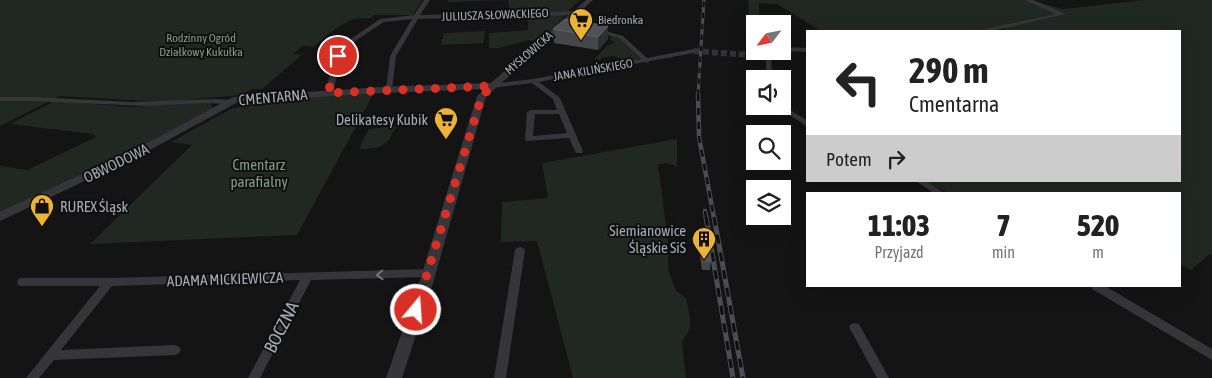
<!DOCTYPE html>
<html lang="pl">
<meta charset="utf-8">
<style>
body{margin:0;font-family:"Asap Condensed",sans-serif;background:#f2f2f2;color:#222;height:100vh;display:flex;flex-direction:column;font-size:19px;white-space:nowrap}
*{box-sizing:border-box;margin:0}
p{font-size:16px;color:#767676}
.icon{flex:none;width:28px;height:28px;fill:none;stroke:currentColor;stroke-width:2;stroke-linecap:round;stroke-linejoin:round}
.map{position:relative;flex:1;overflow:hidden}
.side{position:absolute;left:806px;top:192px;width:375px;height:95px;display:flex;flex-direction:column;background:#fff;border-radius:0px;box-shadow:0 5px 20px #0002}
.side>*{flex:none}
.hud{position:absolute;left:806px;top:30px;width:375px;height:152px;border-radius:0px;box-shadow:0 5px 20px #0002;background:#fff;color:#222;overflow:hidden}
.needle{width:32px;rotate:238deg}
.controls{position:absolute;left:746px;top:15px;display:grid;gap:10px}
.controls a{display:grid;place-items:center;width:45px;height:45px;border-radius:0px;background:#fff;box-shadow:0 5px 20px #0002;font-size:25px}
.pin{position:absolute;display:grid;place-items:center;width:42px;height:42px;color:#fff;margin:-21px;border:2px solid #fff;border-radius:50%;box-shadow:0 1px 5px #0007}
.me{position:absolute;width:55px;margin:-28px;rotate:18deg;stroke-linejoin:round;filter:drop-shadow(0 0 4px #0008)}
.turn{display:flex;align-items:center;gap:18px;height:105px;padding:0 20px;font-size:22px}
.turn .icon{width:65px;height:65px;stroke-width:2.5}
.turn b{display:block;font-size:35px;line-height:42px}
.then{display:flex;align-items:center;height:48px;padding:0 20px;background:#0003;gap:10px;font-size:19px}
.eta{display:flex;justify-content:space-evenly;align-items:center;height:85px;text-align:center}
.eta b{font-size:30px;font-weight:800;line-height:35px}
.map>svg:first-child{display:block}
.green{fill:#202821}
.lines{fill:none;stroke-linecap:round;stroke-linejoin:round}
.minor-tunnel{stroke:#313235;stroke-width:6;stroke-dasharray:6 3;stroke-linecap:butt}
.minor{fill:#35353a;fill-rule:evenodd}
.tertiary{fill:#35353a;fill-rule:evenodd}
.rail-far2-casing{stroke:#4c4d53;stroke-width:3}
.rail-far1-casing{stroke:#4c4d53;stroke-width:4.5}
.rail-casing{stroke:#4c4d53;stroke-width:5}
.rail-far2{stroke:#0f0f10;stroke-width:2;stroke-dasharray:5.5;stroke-linecap:butt}
.rail-far1{stroke:#0f0f10;stroke-width:2.5;stroke-dasharray:7;stroke-linecap:butt}
.rail{stroke:#0f0f10;stroke-width:3;stroke-dasharray:9;stroke-linecap:butt}
.wall{fill:#45464a}
.shaded-wall{fill:#2d2e30}
.building{fill:#505156;stroke:#5d5f64}
.oneway{stroke:#73757e}
.route{stroke:#d93025;stroke-width:9;stroke-dasharray:0 16.2}
.labels{text-anchor:middle;dominant-baseline:central;stroke-width:4;stroke-linejoin:round;paint-order:stroke}
.far-street-label{font-size:12px;fill:#a6aab5;stroke:#0f0f10}
.far-poi-label{font-size:12px;fill:#a6aab5;stroke:#0f0f10;text-anchor:start}
.far-park-label{font-size:12px;fill:#7da080;stroke:#0f0f10}
.street-label{font-size:15px;fill:#a6aab5;stroke:#0f0f10}
.poi-label{font-size:15px;fill:#a6aab5;stroke:#0f0f10;text-anchor:end}
.park-label{font-size:15px;fill:#7da080;stroke:#0f0f10}
.near-street-label{font-size:18px;fill:#a6aab5;stroke:#0f0f10}
</style>
<div class="map">
<svg width="1212" height="378" viewBox="0 0 1212 378">
<rect width="100%" height="100%" fill="#141415"/>
<path class="green" d="M 0,0 L 422,0 L 413,15 L 375,15 C 369,21 362,17 355,19 C 339,23 326,36 314,47 L 302,46 L 293,54 L 302,55 L 262,89 L 253,89 L 240,95 L 164,102 L 60,96 L 0,126 Z
M 448,0 L 580,0 L 568,11 L 510,12 L 508,0 L 448,2 Z
M 748,0 L 1030,0 L 1063,9 L 1144,0 L 1212,0 L 1212,255 L 1210,254 L 1191,270 L 1180,264 L 1180,194 L 949,194 L 927,181 L 1180,181 L 1180,31 L 999,31 L 1006,29 L 1002,27 L 977,31 L 821,31 L 777,4 L 759,3 L 759,24 L 755,24 L 755,51 L 760,51 L 760,53 L 751,53 Z
M 522,15 L 566,15 L 539,42 L 528,40 L 499,48 L 489,48 L 489,33 L 528,30 L 528,21 Z
M 485,31 L 483,43 L 441,45 L 444,33 Z
M 609,35 L 617,36 L 640,59 L 600,66 L 599,64 L 603,63 L 604,65 L 619,63 L 618,60 L 622,59 L 613,56 L 600,58 L 601,60 L 594,59 L 608,45 L 615,43 L 610,39 L 611,37 Z
M 374,93 L 297,235 L 90,244 L 192,145 L 171,142 L 231,109 L 266,100 Z
M 55,101 L 131,107 L 210,102 L 213,108 L 129,155 L 0,213 L 0,166 L 27,170 L 96,137 L 93,134 L 10,124 Z
M 396,126 C 387,148 381,148 359,149 L 369,129 Z
M 677,139 L 677,166 L 667,163 L 658,165 L 668,241 L 668,269 L 676,291 L 686,298 L 690,318 L 690,329 L 682,342 L 686,378 L 573,378 L 537,241 L 501,242 L 502,202 L 548,198 L 542,163 Z"/>
<g class="lines">
<path class="minor-tunnel" d="M 694,51 L 751,55"/>
<path class="minor" d="M 424,0 L 430,0 L 420,15 L 575,11 L 578,13 L 575,15 L 418,19 L 396,56 L 392,89 L 389,91 L 386,89 L 390,56 L 412,19 L 384,22 L 355,41 L 341,56 L 333,93 L 331,94 L 327,94 L 325,93 L 335,56 L 351,39 L 380,19 L 414,15 Z
M 1025,0 L 1033,0 L 1065,14 L 992,31 L 982,31 L 985,29 L 1056,14 Z
M 598,29 L 623,36 L 647,58 L 694,49 L 697,51 L 694,53 L 650,61 L 647,63 L 644,62 L 539,82 L 560,98 L 583,151 L 582,153 L 576,153 L 569,138 L 526,141 L 525,139 L 527,112 L 531,110 L 557,110 L 553,99 L 532,83 L 492,88 L 489,86 L 492,84 L 533,79 L 641,59 L 619,38 L 596,32 L 596,30 ZM 535,114 L 559,114 L 567,133 L 533,136 Z
M 782,47 L 808,48 L 808,52 L 782,51 Z
M 751,53 L 771,56 L 772,79 L 766,79 L 766,59 L 749,56 L 748,55 Z
M 0,97 L 33,97 L 132,102 L 216,99 L 228,100 L 232,102 L 228,104 L 204,103 L 144,106 L 33,101 L 0,101 Z
M 782,105 L 808,121 L 808,127 L 776,106 L 782,106 Z
M 916,181 L 927,181 L 946,194 L 935,194 Z
M 520,247 L 523,248 L 525,250 L 506,378 L 494,378 L 515,250 L 517,248 Z
M 428,269 L 432,270 L 433,273 L 432,276 L 428,277 L 311,280 L 260,378 L 248,378 L 300,280 L 112,286 L 61,350 L 175,345 L 179,347 L 181,350 L 179,353 L 175,355 L 54,360 L 39,378 L 26,378 L 100,286 L 22,286 L 18,285 L 17,282 L 18,279 L 22,278 L 109,278 Z
M 1091,286 L 1105,286 L 1212,349 L 1212,360 L 1092,289 Z
M 855,323 L 859,324 L 889,378 L 877,378 L 849,327 L 851,324 Z"/>
<path class="tertiary" d="M 586,0 L 593,0 L 486,97 L 433,283 L 402,378 L 386,378 L 419,283 L 477,96 L 485,89 L 381,93 L 238,102 L 148,151 L 0,221 L 0,212 L 140,147 L 233,97 L 381,87 L 491,83 Z"/>
<g class="rail-far2-casing">
<path id="rail-far2" d="M 698,95 L 704,0"/>
</g>
<g class="rail-far1-casing">
<path id="rail-far1" d="M 698,94 L 699,137 L 714,218
M 705,211 L 706,218"/>
</g>
<g class="rail-casing">
<path id="rail" d="M 706,217 L 733,378
M 714,217 L 743,378"/>
</g>
<use href="#rail-far2" class="rail-far2"/>
<use href="#rail-far1" class="rail-far1"/>
<use href="#rail" class="rail"/>
</g>
<path class="wall" d="M 565,19 L 608,39 L 598,50 L 554,43 L 553,29 Z
M 700,241 L 711,261 L 710,270 L 702,270 L 699,250 Z"/>
<path class="shaded-wall" d="M 608,26 L 608,39 L 598,50 L 598,37 Z"/>
<path class="building" d="M 565,19 L 608,26 L 598,37 L 553,29 Z
M 700,241 L 708,241 L 711,261 L 703,261 Z"/>
<defs><path id="oneway-chevron" d="M-2-3.5L2.5 0L-2 3.5" fill="none" stroke-width="1.6" stroke-linecap="round" stroke-linejoin="round" transform="scale(1.25)"/></defs>
<use class="oneway" href="#oneway-chevron" transform="translate(380 275) rotate(178)"/>
<g class="lines">
<path class="route" d="M 338,56 L 328,93 L 492,86 L 482,96 L 480,102 L 416,310"/>
</g>
<defs>
<g id="supermarket-pin" transform="scale(1.25)"><path d="M0 17L-7.5 6A9.5 9.5 0 1 1 7.5 6Z" fill="#edb334" stroke="#0f0f10"/><path d="M-6-5.5h2.5l.6 2H6L4.5 2H-2.5L-4.4-4H-6ZM-1.5 3.2a1.3 1.3 0 1 0 .1 0ZM3 3.2a1.3 1.3 0 1 0 .1 0Z" fill="#111"/></g>
<g id="shop-pin" transform="scale(1.25)"><path d="M0 17L-7.5 6A9.5 9.5 0 1 1 7.5 6Z" fill="#edb334" stroke="#0f0f10"/><path d="M-5-2.5h2.3a2.7 3.5 0 0 1 5.4 0H5L5.5 6h-11ZM-1.5-2.5h3a1.5 2.3 0 0 0-3 0Z" fill="#111"/></g>
<g id="building-pin" transform="scale(1.25)"><path d="M0 17L-7.5 6A9.5 9.5 0 1 1 7.5 6Z" fill="#edb334" stroke="#0f0f10"/><path d="M-4-6H4V6H1V3H-1V6H-4ZM-2.5-4.3h1.7v1.8h-1.7ZM.8-4.3h1.7v1.8H.8ZM-2.5-1h1.7V.8h-1.7ZM.8-1h1.7V.8H.8Z" fill="#111"/></g>
</defs>
<g fill-rule="evenodd">
<use href="#supermarket-pin" x="581" y="20"/>
<use href="#supermarket-pin" x="446" y="119"/>
<use href="#shop-pin" x="42" y="206"/>
<use href="#building-pin" x="704" y="239"/>
</g>
<g class="labels">
<g class="far-street-label">
<text transform="translate(495 15) rotate(-2)">JULIUSZA SŁOWACKIEGO</text>
<text transform="translate(529 53) rotate(-41)">MYSŁOWICKA</text>
<text transform="translate(593 70) rotate(-10)">JANA KILIŃSKIEGO</text>
</g>
<g class="far-poi-label">
<text x="598" y="20">Biedronka</text>
</g>
<g class="far-park-label">
<text x="201" y="38">Rodzinny Ogród<tspan x="201" dy="14">Działkowy Kukułka</tspan></text>
</g>
<g class="street-label">
<text transform="translate(273 97) rotate(-5)">CMENTARNA</text>
<text transform="translate(116 163) rotate(-26)">OBWODOWA</text>
<text transform="translate(225 279) rotate(-2)">ADAMA MICKIEWICZA</text>
</g>
<g class="poi-label">
<text x="428" y="119">Delikatesy Kubik</text>
<text x="60" y="206" text-anchor="start">RUREX Śląsk</text>
<text x="686" y="230">Siemianowice<tspan x="686" dy="17">Śląskie SiS</tspan></text>
</g>
<g class="park-label">
<text x="259" y="164">Cmentarz<tspan x="259" dy="17">parafialny</tspan></text>
</g>
<g class="near-street-label">
<text transform="translate(281 327) rotate(-63)">BOCZNA</text>
</g>
</g>
</svg>
<div class="controls">
<a><svg class="needle" viewBox="-14 -14 28 28"><path d="M0-13l5 13h-10z" fill="#e53935"/><path d="M0 13l5-13h-10z" fill="#767676"/></svg></a>
<a><svg class="icon" aria-label="sound" viewBox="0 0 24 24"><path d="M4 9h4l5-4v14l-5-4H4zM17 9q2 3 0 6"/></svg></a>
<a><svg class="icon" aria-label="search" viewBox="0 0 24 24"><circle cx="10" cy="10" r="6"/><path d="M15 15l6 6"/></svg></a>
<a><svg class="icon" aria-label="layers" viewBox="0 0 24 24"><path d="M12 4l9 5-9 5-9-5zM3 14l9 5 9-5"/></svg></a>
</div>
<div class="pin" style="left:338px;top:56px;background:#d93025"><svg class="icon" aria-label="arrive" viewBox="0 0 24 24"><path d="M6 21V4h12l-3 4 3 4H6"/></svg></div>
<svg class="me" style="left:416px;top:310px" viewBox="-20 -20 40 40"><circle r="17" fill="#d93025" stroke="#fff" stroke-width="3"/><path d="M0-11L8 9 0 5-8 9z" fill="#fff"/></svg>
<div class="hud">
<div class="turn"><svg class="icon" aria-label="left" viewBox="0 0 24 24"><path d="M17 20v-9H6M10 6l-5 5 5 5"/></svg><div><b>290 m</b>Cmentarna</div></div>
<div class="then">Potem<svg class="icon" aria-label="right" viewBox="0 0 24 24"><path d="M7 20v-9h11M14 6l5 5-5 5"/></svg></div>
</div>
<section class="side">
<div class="eta">
<div><b>11:03</b><p>Przyjazd</p></div>
<div><b>7</b><p>min</p></div>
<div><b>520</b><p>m</p></div>
</div>
</section>
</div>
